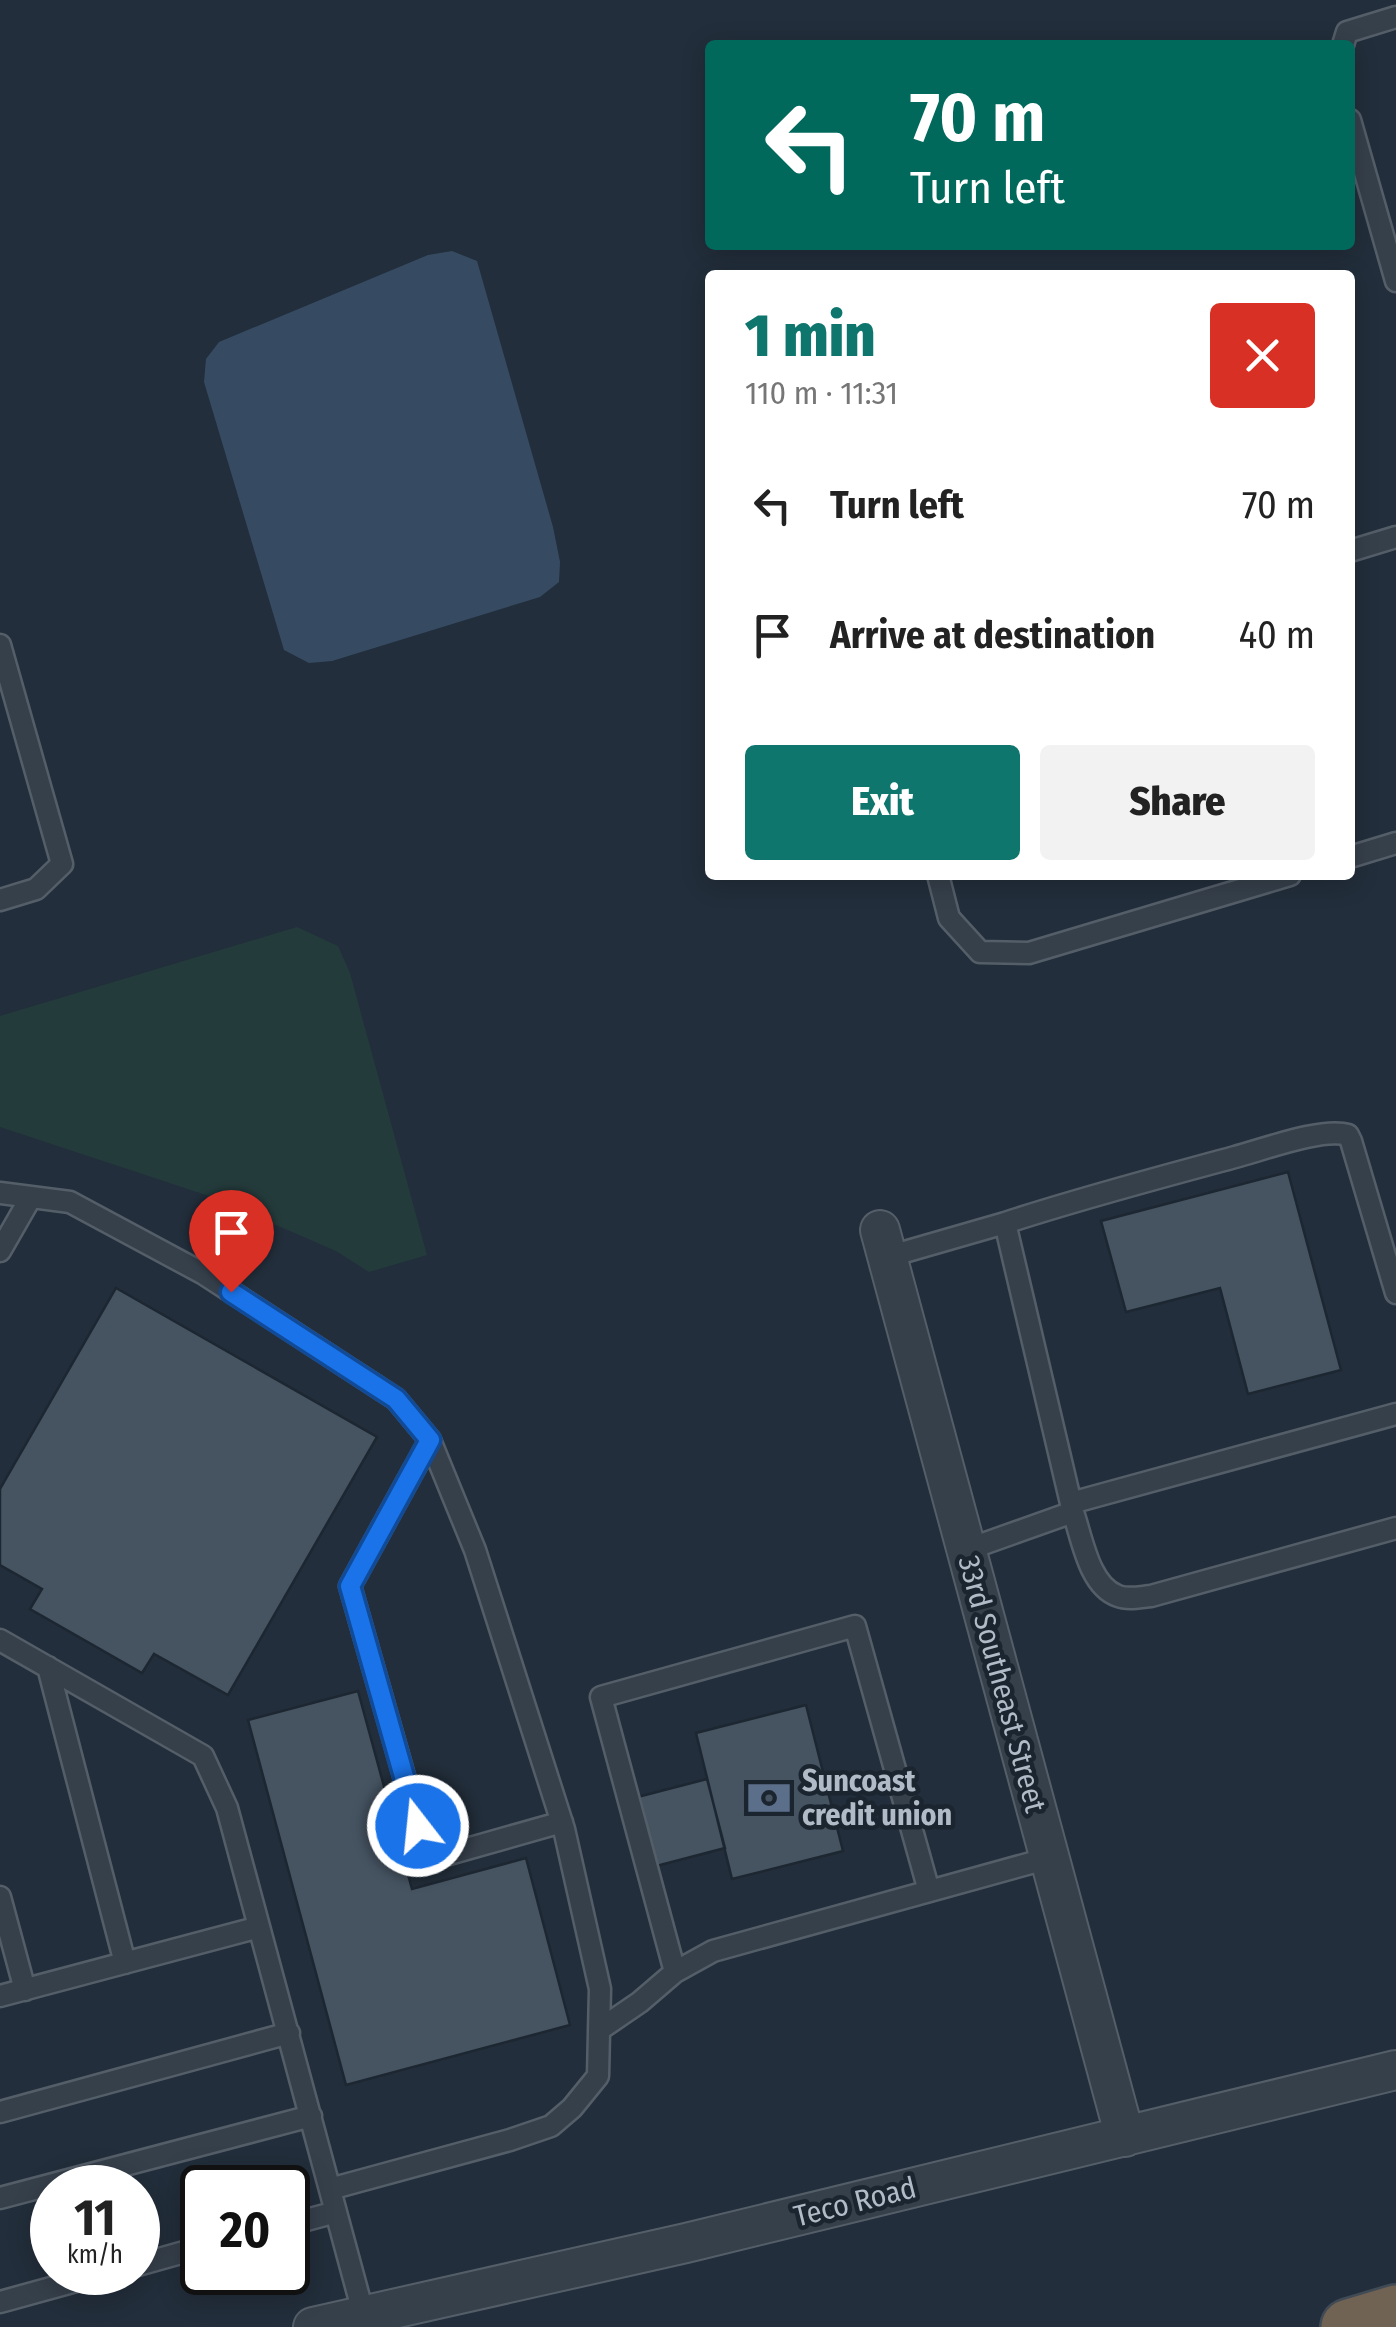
<!DOCTYPE html>
<meta charset="utf-8">
<style>
body{margin:0;font-family:"Fira Sans Condensed",sans-serif;background:#f2f2f2;color:#222;height:100vh;display:flex;flex-direction:column;font-size:38px;white-space:nowrap}
*{box-sizing:border-box;margin:0}
p{font-size:32px;color:#767676}
.icon{flex:none;width:55px;height:55px;fill:none;stroke:currentColor;stroke-width:2;stroke-linecap:round;stroke-linejoin:round}
.map{position:relative;flex:1;overflow:hidden}
.panel{position:absolute;left:705px;top:270px;width:650px;height:610px;display:flex;flex-direction:column;background:#fff;border-radius:10px;box-shadow:0 5px 25px #0003}
.panel>*{flex:none}
.guide{position:absolute;left:705px;top:40px;width:650px;height:210px;border-radius:10px;box-shadow:0 5px 25px #0003;background:#00695c;color:#fff;overflow:hidden}
.speed{position:absolute;left:30px;top:2165px;display:flex;gap:20px;font-size:50px;font-weight:700;text-align:center}
.speed>*{display:grid;place-content:center;width:130px;height:130px;border-radius:50%;background:#fff;box-shadow:0 5px 25px #0003;line-height:1}
.speed small{font-size:25px;font-weight:400}
.speed .limit{border:5px solid #111;border-radius:15px;background:#fff;color:#111}
.pin{position:absolute;display:grid;place-items:center;width:85px;height:85px;color:#fff;margin:-102px -42px;border-radius:50% 50% 50% 0;rotate:-45deg;box-shadow:0 0 10px #0007}
.pin .icon{rotate:45deg}
.me{position:absolute;width:110px;margin:-55px;rotate:344deg;stroke-linejoin:round;filter:drop-shadow(0 0 8px #0008)}
.turn{display:flex;align-items:center;gap:35px;height:210px;padding:0 40px;font-size:45px}
.turn .icon{width:130px;height:130px;stroke-width:2.5}
.turn b{display:block;font-size:70px;line-height:85px}
.round{display:grid;place-items:center;flex:none;width:105px;height:105px;border-radius:10px;background:#f2f2f2}
.headline{display:flex;align-items:center;justify-content:space-between;height:170px;padding:0 40px}
h1{font-size:60px;font-weight:800;line-height:75px;color:#0f766e}
.primary-button{display:flex;gap:20px;margin-top:auto;padding:20px 40px}
.primary-button a{flex:1;height:115px;border-radius:10px;background:#0f766e;color:#fff;font-size:40px;font-weight:800;line-height:115px;text-align:center}
.primary-button a+a{background:#f2f2f2;color:#222}
ul{padding:0;list-style:none}
li{display:flex;align-items:center;gap:30px;height:130px;padding:0 40px}
li div{flex:1}
li b{display:block;font-size:38px}
li em{font-style:normal}
.map>svg:first-child{display:block}
.green{fill:#243b3c}
.water{fill:#364b62}
.building{fill:#465462;stroke:#1d2732;stroke-width:2.5}
.lines{fill:none;stroke-linecap:round;stroke-linejoin:round}
.lane-casing{stroke:#545e69;stroke-width:25}
.street-casing{stroke:#545e69;stroke-width:42}
.highway-casing{stroke:#414b56;stroke-width:60}
.lane{stroke:#36404b;stroke-width:20}
.street{stroke:#36404b;stroke-width:38}
.highway{stroke:#716353;stroke-width:55}
.route-casing{stroke:#114b97;stroke-width:25}
.route{stroke:#1a73e8;stroke-width:18}
.labels{text-anchor:middle;dominant-baseline:central;stroke-width:9;stroke-linejoin:round;paint-order:stroke}
.street-label{font-size:30px;fill:#b1bbc7;stroke:#1b2530}
.poi-label{font-size:30px;font-weight:bold;fill:#b1bbc7;stroke:#1b2530;text-anchor:start}
</style>
<div class="map">
<svg width="1396" height="2327" viewBox="0 0 1396 2327">
<rect width="100%" height="100%" fill="#222e3b"/>
<path class="green" d="M 297,927 L 338,946 L 350,973 L 427,1255 L 369,1272 L 336,1251 L 209,1196 L 0,1127 L 0,1016 Z"/>
<path class="water" d="M 452,251 L 477,261 L 553,527 L 560,562 L 559,582 L 540,597 L 332,661 L 309,663 L 284,650 L 204,382 L 206,359 L 219,342 L 428,255 Z"/>
<path class="building" d="M 1288,1172 L 1341,1370 L 1248,1394 L 1220,1288 L 1126,1312 L 1101,1221 Z
M 116,1288 L 377,1437 L 228,1695 L 154,1654 L 142,1673 L 30,1609 L 42,1589 L 0,1565 L 0,1489 Z
M 358,1691 L 412,1889 L 526,1858 L 570,2025 L 346,2085 L 248,1720 Z
M 806,1705 L 843,1851 L 732,1879 L 696,1733 Z
M 707,1779 L 725,1848 L 645,1869 L 626,1800 Z"/>
<g class="lines">
<g class="lane-casing">
<path id="lane" d="M 1343,45 L 1347,32 L 1396,17
M 1350,120 L 1396,281
M 1350,551 L 1396,537
M 0,645 L 62,864 L 36,889 L 0,900
M 1350,857 L 1396,843
M 938,875 L 949,918 L 980,952 L 1029,953 L 1290,875
M 0,1193 L 70,1202 L 204,1274 L 396,1399 L 430,1440 L 475,1550 L 564,1829 L 600,1989 L 598,2076 L 572,2108 L 551,2126 L 510,2140 L 330,2189
M 1005,1223 C 1081,1198 1158,1178 1235,1157 C 1262,1150 1323,1127 1348,1135 L 1351,1141 L 1396,1293
M 0,1251 L 31,1197
M 887,1257 L 1005,1223 L 1073,1512 L 966,1550
M 430,1440 L 350,1586 L 428,1860 L 562,1822
M 1071,1503 L 1396,1414
M 1073,1512 C 1082,1538 1089,1586 1118,1596 C 1128,1600 1140,1597 1151,1596 L 1396,1528
M 0,1640 L 203,1756 L 227,1808 L 364,2316
M 48,1667 L 125,1963
M 0,1897 L 25,1990
M 675,1972 L 601,1697 L 855,1626 L 929,1891
M 0,1996 L 259,1927
M 599,2030 L 640,2002 L 675,1972 L 713,1951 L 1049,1858
M 0,2112 L 289,2033
M 0,2198 L 311,2116
M 288,2225 L 336,2212
M 138,2265 L 202,2247
M 0,2302 L 109,2272"/>
</g>
<g class="street-casing">
<path id="street" d="M 880,1230 L 1125,2137
M 313,2327 L 686,2243 L 1396,2070"/>
</g>
<g class="highway-casing">
<path id="highway" d="M 1349,2327 L 1396,2313"/>
</g>
<use href="#lane" class="lane"/>
<use href="#street" class="street"/>
<use href="#highway" class="highway"/>
</g>
<g class="lines">
<g class="route-casing">
<path id="route" d="M 231,1292 L 396,1399 L 430,1440 L 350,1586 L 418,1826"/>
</g>
<use href="#route" class="route"/>
</g>
<defs>
<g id="bank-bare" transform="scale(3.45)"><path d="M-6-4H6V4H-6ZM0-2.3a2.3 2.3 0 1 0 0 4.6a2.3 2.3 0 1 0 0-4.6Z" fill="#5c6f8a" stroke="#1b2530" stroke-width="2.5" paint-order="stroke"/></g>
</defs>
<g fill-rule="evenodd">
<use href="#bank-bare" x="769" y="1798"/>
</g>
<g class="labels">
<g class="street-label">
<text transform="translate(1002 1684) rotate(75)">33rd Southeast Street</text>
<text transform="translate(855 2202) rotate(-14)">Teco Road</text>
</g>
<g class="poi-label">
<text x="802" y="1781">Suncoast<tspan x="802" dy="34">credit union</tspan></text>
</g>
</g>
</svg>
<div class="speed"><div>11<small>km/h</small></div><div class="limit">20</div></div>
<div class="pin" style="left:231px;top:1292px;background:#d93025"><svg class="icon" aria-label="arrive" viewBox="0 0 24 24"><path d="M6 21V4h12l-3 4 3 4H6"/></svg></div>
<svg class="me" style="left:418px;top:1826px" viewBox="-20 -20 40 40"><circle r="17" fill="#1a73e8" stroke="#fff" stroke-width="3"/><path d="M0-11L8 9 0 5-8 9z" fill="#fff"/></svg>
<div class="guide">
<div class="turn"><svg class="icon" aria-label="left" viewBox="0 0 24 24"><path d="M17 20v-9H6M10 6l-5 5 5 5"/></svg><div><b>70 m</b>Turn left</div></div>
</div>
<section class="panel">
<div class="headline"><div><h1>1 min</h1><p>110 m · 11:31</p></div><a class="round" style="background:#d93025;color:#fff"><svg class="icon" aria-label="close" viewBox="0 0 24 24"><path d="M6 6l12 12M18 6L6 18"/></svg></a></div>
<ul>
<li><svg class="icon" aria-label="left" viewBox="0 0 24 24"><path d="M17 20v-9H6M10 6l-5 5 5 5"/></svg><div><b>Turn left</b></div><em>70 m</em></li>
<li><svg class="icon" aria-label="arrive" viewBox="0 0 24 24"><path d="M6 21V4h12l-3 4 3 4H6"/></svg><div><b>Arrive at destination</b></div><em>40 m</em></li>
</ul>
<div class="primary-button"><a>Exit</a><a>Share</a></div>
</section>
</div>
